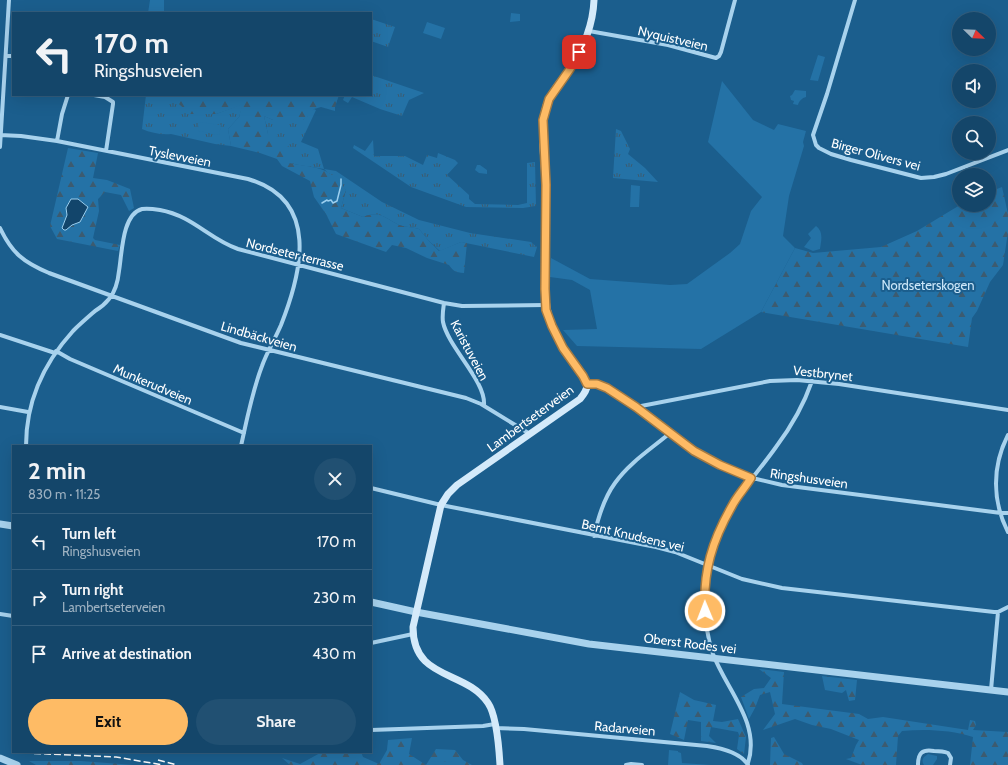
<!DOCTYPE html>
<meta charset="utf-8">
<style>
body{margin:0;font-family:Cabin,sans-serif;background:#215072;color:#f1f3f6;height:100vh;display:flex;flex-direction:column;font-size:15px;white-space:nowrap}
*{box-sizing:border-box;margin:0}
p{font-size:13px;color:#9db1c1}
.icon{flex:none;width:22px;height:22px;fill:none;stroke:currentColor;stroke-width:2;stroke-linecap:round;stroke-linejoin:round}
.map{position:relative;flex:1;overflow:hidden}
.drawer{position:absolute;left:12px;top:445px;width:360px;height:308px;display:flex;flex-direction:column;background:#14466a;border-radius:0px;box-shadow:0 4px 16px #0002,0 0 0 1px #335e7e}
.drawer>*{flex:none}
.guide{position:absolute;left:12px;top:12px;width:360px;height:84px;border-radius:0px;box-shadow:0 4px 16px #0002,0 0 0 1px #335e7e;background:#14466a;color:#f1f3f6;overflow:hidden}
.needle{width:26px;rotate:113deg}
.fabs{position:absolute;left:952px;top:12px;display:grid;gap:8px}
.fabs a{display:grid;place-items:center;width:44px;height:44px;border-radius:50%;background:#14466a;box-shadow:0 4px 16px #0002,0 0 0 1px #335e7e;font-size:20px}
.pin{position:absolute;display:grid;place-items:center;width:34px;height:34px;color:#fff;margin:-17px;border-radius:8px;box-shadow:0 2px 6px #0006}
.me{position:absolute;width:44px;margin:-22px;rotate:359deg;stroke-linejoin:round;filter:drop-shadow(0 0 3px #0008)}
.turn{display:flex;align-items:center;gap:14px;height:84px;padding:0 16px;font-size:18px}
.turn .icon{width:52px;height:52px;stroke-width:2.5}
.turn b{display:block;font-size:28px;line-height:34px}
.round{display:grid;place-items:center;flex:none;width:42px;height:42px;border-radius:21px;background:#215072}
.headline{display:flex;align-items:center;justify-content:space-between;height:68px;padding:0 16px}
h1{font-size:24px;font-weight:700;line-height:30px}
.cta{display:flex;gap:8px;margin-top:auto;padding:8px 16px}
.cta a{flex:1;height:46px;border-radius:24px;background:#febb65;color:#111;font-size:16px;font-weight:700;line-height:46px;text-align:center}
.cta a+a{background:#215072;color:#f1f3f6}
ul{padding:0;list-style:none}
li{display:flex;align-items:center;gap:12px;height:56px;padding:0 16px;border-top:1px solid #335e7e}
li div{flex:1}
li b{display:block;font-size:15px}
li em{font-style:normal}
.map>svg:first-child{display:block}
.grass{fill:url(#grass-tufts)}
.forest{fill:url(#forest-firs);fill-rule:evenodd}
.green{fill:#2472a6}
.water{fill:#12456b;stroke:#9bcfef}
.lines{fill:none;stroke-linecap:round;stroke-linejoin:round}
.stream{stroke:#9bcfef;stroke-width:1.5}
.minor{stroke:#a8d2ed;stroke-width:4}
.tertiary{stroke:#a8d2ed;stroke-width:7}
.secondary{stroke:#d4eafa;stroke-width:7}
.rail{stroke:#fff;stroke-width:1.5;stroke-dasharray:7 3;stroke-linecap:butt}
.route-casing{stroke:#a57a42;stroke-width:10}
.route{stroke:#febb65;stroke-width:7}
.labels{text-anchor:middle;dominant-baseline:central;stroke-width:4;stroke-linejoin:round;paint-order:stroke}
.street-label{font-size:13px;fill:#fff;stroke:#1b5e8d}
.park-label{font-size:13px;fill:#cde8fa;stroke:#1b5e8d}
</style>
<div class="map">
<svg width="1008" height="765" viewBox="0 0 1008 765">
<defs>
<pattern id="grass-tufts" width="24" height="20" patternUnits="userSpaceOnUse"><rect width="24" height="20" fill="#2472a6"/><path d="M3 7l-1-3M5 7V3M7 7l1-3M15 17l-1-3M17 17v-4M19 17l1-3" fill="none" stroke="#3c5b70"/></pattern>
<pattern id="forest-firs" width="22" height="20" patternUnits="userSpaceOnUse"><rect width="22" height="20" fill="#2472a6"/><path d="M5 1l3.5 6h-7zM16 11l3.5 6h-7z" fill="#3c5b70"/></pattern>
</defs>
<rect width="100%" height="100%" fill="#1b5e8d"/>
<path class="grass" d="M 371,19 L 395,27 L 388,47 L 371,41 Z
M 371,75 L 424,93 L 409,100 L 402,116 L 380,109 L 352,97 L 348,103 L 343,100 L 345,95 L 371,95 Z
M 146,95 L 173,95 L 171,96 L 216,114 L 243,104 L 239,117 L 228,129 L 231,146 L 215,144 L 171,134 C 162,135 151,133 142,129 Z
M 314,109 L 316,110 L 301,142 L 318,149 L 324,169 L 336,171 L 382,202 L 419,220 L 470,233 L 531,242 L 537,247 L 534,257 L 461,242 L 440,251 L 429,241 L 419,229 C 412,227 405,227 399,225 C 385,218 379,210 363,217 L 341,208 L 346,190 L 324,169 L 287,163 L 268,134 L 264,116 L 273,120 L 303,120 Z
M 616,129 L 621,131 L 630,149 L 628,154 L 645,168 L 658,182 L 613,178 Z
M 373,140 L 374,156 L 405,156 L 423,165 L 427,155 L 437,158 L 438,153 L 455,160 L 458,163 L 447,175 L 469,195 L 469,199 L 475,204 L 518,205 L 527,203 L 527,163 L 535,162 L 536,206 L 523,208 L 466,207 L 411,187 L 353,148 L 354,145 L 365,151 Z"/>
<path class="forest" d="M 173,95 L 339,95 L 335,107 L 335,111 L 321,107 L 314,109 L 310,115 L 303,120 L 273,120 L 264,116 L 268,134 L 285,139 L 292,154 L 288,163 C 314,168 329,165 346,190 L 341,208 L 363,217 C 379,210 385,218 399,225 C 405,227 412,227 419,229 L 429,241 L 439,251 L 461,242 L 467,243 L 464,273 C 455,272 454,272 449,265 L 427,258 L 406,248 L 392,245 L 386,252 L 336,234 L 326,214 L 314,197 L 310,181 L 282,166 L 277,159 L 260,153 L 231,146 L 228,129 L 239,117 L 242,105 L 216,114 L 190,114 L 170,96 Z
M 68,148 L 98,153 L 93,178 L 107,180 L 130,189 L 134,208 L 129,211 L 121,195 L 105,192 L 98,199 L 99,211 L 93,238 L 95,240 L 120,245 L 118,251 L 57,239 L 50,226 ZM 70,200 L 81,201 L 86,205 L 84,216 L 80,222 L 70,227 L 64,223 L 67,215 L 66,208 Z
M 1002,187 L 1008,214 L 1008,232 L 1003,265 L 990,282 L 977,311 L 972,318 L 968,347 L 761,312 L 795,248 L 813,253 L 881,247 L 917,231 L 960,205 L 989,205 L 989,192 Z
M 759,669 L 784,672 L 782,704 L 859,714 L 868,719 L 883,717 L 968,730 L 970,720 L 975,721 L 976,725 L 973,730 L 1008,732 L 1008,765 L 970,765 L 973,737 C 951,730 926,729 902,731 L 898,736 L 896,765 L 862,765 L 846,759 L 851,758 L 856,745 L 859,740 L 831,729 L 812,725 L 795,719 L 763,730 L 775,714 L 770,692 L 760,695 L 755,708 L 749,719 L 741,697 L 754,689 L 764,688 L 771,678 Z
M 822,676 L 857,680 L 855,700 L 849,701 L 846,690 L 842,693 L 825,690 Z
M 680,692 L 694,700 L 716,705 L 713,721 L 722,722 L 738,719 L 746,737 L 744,754 L 737,749 L 739,735 L 738,732 L 711,727 L 709,736 L 716,743 L 701,741 L 701,722 L 688,720 L 684,740 L 670,734 Z
M 774,737 L 784,754 L 802,763 L 803,765 L 770,765 L 771,738 Z
M 412,738 L 409,754 L 426,765 L 436,749 L 455,750 L 463,760 L 472,765 L 290,765 L 282,758 L 300,764 L 322,752 L 361,752 L 363,757 L 379,764 L 387,750 L 388,740 Z
M 29,761 L 81,761 L 133,765 L 36,765 Z"/>
<path class="green" d="M 150,0 L 164,0 L 164,13 L 148,13 Z
M 511,13 L 520,14 L 520,21 L 510,22 Z
M 427,22 L 445,28 L 441,39 L 423,33 Z
M 818,55 L 825,57 L 818,81 L 810,80 Z
M 722,81 L 753,120 L 774,130 L 778,124 L 806,131 L 803,142 L 804,146 L 789,196 L 783,236 L 795,248 L 761,312 L 701,349 L 577,346 L 563,330 L 597,329 L 590,290 L 572,280 L 550,277 L 551,258 L 590,279 L 670,285 L 687,284 L 730,253 L 740,244 L 751,211 L 762,197 L 708,142 Z
M 795,90 L 806,91 L 806,97 C 802,98 799,101 798,105 L 793,104 L 794,101 L 791,100 L 790,96 L 792,95 Z
M 199,122 L 221,125 L 219,135 L 198,131 Z
M 477,165 L 480,165 L 487,170 L 487,174 L 479,173 L 475,170 Z
M 631,185 L 640,186 L 639,207 L 630,207 Z
M 816,226 C 824,232 821,241 820,249 L 813,251 L 804,247 L 811,238 L 808,234 Z
M 669,750 L 678,751 L 678,752 L 681,753 L 682,763 L 711,765 L 668,765 Z
M 928,754 L 937,756 L 937,759 L 933,765 L 924,765 C 922,762 922,760 924,757 Z
M 431,761 L 442,762 L 453,761 L 453,763 L 451,763 L 451,765 L 431,765 Z"/>
<path class="water" d="M 71,199 L 78,199 L 88,207 L 80,222 L 72,225 L 66,230 L 64,230 L 62,228 L 67,215 L 66,208 Z"/>
<g class="lines">
<path class="stream" d="M 322,203 L 327,200 L 328,201 L 331,200 L 333,203 L 337,201 L 341,185 L 341,179"/>
<path class="minor" d="M 855,0 L 827,94 L 813,135 L 816,145 L 819,148 L 831,154 L 851,160 L 921,178 L 934,177 L 946,174 L 1008,150
M 589,31 L 668,45 L 716,58 L 719,56 L 721,52 L 735,0
M 7,56 L 13,56
M 94,95 L 105,97 L 113,102 L 113,104 L 106,151
M 0,135 L 21,136 L 57,141 L 248,179 C 320,200 302,272 281,325 C 275,339 267,352 262,366 C 252,392 247,419 241,446
M 57,141 L 62,114 L 68,95
M 0,147 L 9,0
M 0,228 C 12,253 23,262 49,273 L 241,343 L 466,398 L 481,404 L 530,434
M 444,303 C 443,310 442,316 443,322 C 448,347 486,381 484,405
M 0,335 L 55,353
M 56,351 L 70,359 L 244,433
M 587,384 L 597,384 L 607,388 L 636,407 L 684,444 L 706,458 L 744,476 L 782,485 L 1001,513 L 1008,513
M 0,407 L 28,412
M 636,407 L 770,381 L 797,380 L 839,384 L 1008,410
M 1008,435 C 992,466 992,501 1008,532
M 26,446 C 26,402 43,364 73,331 C 80,324 87,318 95,311 C 100,308 105,304 109,299 C 115,292 118,281 119,271 C 122,254 122,214 142,209 C 148,208 154,209 160,210 C 193,216 209,239 238,249 L 444,303 L 462,306 L 546,305
M 371,488 L 441,505 L 656,547 L 675,552 L 742,579 L 782,588 L 994,612 L 998,612 L 1008,607
M 594,536 C 598,518 604,498 615,483 C 629,463 651,449 670,433
M 0,614 L 13,616
M 371,643 L 413,634
M 991,690 L 998,612
M 495,728 L 524,729 L 707,746 C 721,748 740,752 748,765
M 371,730 L 483,726 L 495,724
M 748,763 C 761,723 726,689 713,654 C 706,634 704,609 705,588 C 707,557 720,520 739,495 C 751,479 764,464 776,447 C 791,427 804,404 812,381
M 626,765 L 631,764 L 642,765
M 918,765 C 918,753 922,749 934,751 C 939,751 943,751 948,753 L 951,758 L 950,765"/>
<path class="tertiary" d="M 0,524 L 13,526
M 371,602 L 416,612 L 589,644 L 1008,692
M 0,758 L 17,765"/>
<path class="secondary" d="M 500,765 C 499,748 497,716 488,703 C 465,669 413,681 413,627 L 441,505 L 448,494 L 457,485 L 580,399 C 584,394 588,389 587,383 C 585,374 572,360 566,353 C 547,325 545,305 545,272 C 545,243 546,214 545,184 C 545,160 539,129 546,106 C 550,92 561,82 569,70 C 583,49 593,26 594,0"/>
<path class="rail" d="M 24,753 L 116,757 L 163,765
M 158,760 L 177,765"/>
</g>
<g class="lines">
<g class="route-casing">
<path id="route" d="M 579,52 L 570,69 L 549,99 L 543,120 L 546,185 L 545,289 L 546,310 L 552,326 L 563,348 L 583,376 L 587,384 L 597,384 L 607,388 L 636,407 L 694,451 L 720,465 L 751,478 C 745,488 737,496 732,506 C 712,541 703,571 705,611"/>
</g>
<use href="#route" class="route"/>
</g>
<g class="labels">
<g class="street-label">
<text transform="translate(673 38) rotate(13)">Nyquistveien</text>
<text transform="translate(876 154) rotate(15)">Birger Olivers vei</text>
<text transform="translate(180 156) rotate(11)">Tyslevveien</text>
<text transform="translate(295 254) rotate(14)">Nordseter terrasse</text>
<text transform="translate(259 336) rotate(16)">Lindbäckveien</text>
<text transform="translate(470 350) rotate(62)">Karistuveien</text>
<text transform="translate(823 373) rotate(6)">Vestbrynet</text>
<text transform="translate(153 384) rotate(23)">Munkerudveien</text>
<text transform="translate(530 418) rotate(-36)">Lambertseterveien</text>
<text transform="translate(809 478) rotate(8)">Ringshusveien</text>
<text transform="translate(633 535) rotate(13)">Bernt Knudsens vei</text>
<text transform="translate(690 643) rotate(7)">Oberst Rodes vei</text>
<text transform="translate(625 728) rotate(5)">Radarveien</text>
</g>
<g class="park-label">
<text x="928" y="285">Nordseterskogen</text>
</g>
</g>
</svg>
<div class="fabs">
<a><svg class="needle" viewBox="-14 -14 28 28"><path d="M0-13l5 13h-10z" fill="#e53935"/><path d="M0 13l5-13h-10z" fill="#9db1c1"/></svg></a>
<a><svg class="icon" aria-label="sound" viewBox="0 0 24 24"><path d="M4 9h4l5-4v14l-5-4H4zM17 9q2 3 0 6"/></svg></a>
<a><svg class="icon" aria-label="search" viewBox="0 0 24 24"><circle cx="10" cy="10" r="6"/><path d="M15 15l6 6"/></svg></a>
<a><svg class="icon" aria-label="layers" viewBox="0 0 24 24"><path d="M12 4l9 5-9 5-9-5zM3 14l9 5 9-5"/></svg></a>
</div>
<div class="pin" style="left:579px;top:52px;background:#d93025"><svg class="icon" aria-label="arrive" viewBox="0 0 24 24"><path d="M6 21V4h12l-3 4 3 4H6"/></svg></div>
<svg class="me" style="left:705px;top:611px" viewBox="-20 -20 40 40"><circle r="17" fill="#febb65" stroke="#fff" stroke-width="3"/><path d="M0-11L8 9 0 5-8 9z" fill="#fff"/></svg>
<div class="guide">
<div class="turn"><svg class="icon" aria-label="left" viewBox="0 0 24 24"><path d="M17 20v-9H6M10 6l-5 5 5 5"/></svg><div><b>170 m</b>Ringshusveien</div></div>
</div>
<section class="drawer">
<div class="headline"><div><h1>2 min</h1><p>830 m · 11:25</p></div><a class="round"><svg class="icon" aria-label="close" viewBox="0 0 24 24"><path d="M6 6l12 12M18 6L6 18"/></svg></a></div>
<ul>
<li><svg class="icon" aria-label="left" viewBox="0 0 24 24"><path d="M17 20v-9H6M10 6l-5 5 5 5"/></svg><div><b>Turn left</b><p>Ringshusveien</p></div><em>170 m</em></li>
<li><svg class="icon" aria-label="right" viewBox="0 0 24 24"><path d="M7 20v-9h11M14 6l5 5-5 5"/></svg><div><b>Turn right</b><p>Lambertseterveien</p></div><em>230 m</em></li>
<li><svg class="icon" aria-label="arrive" viewBox="0 0 24 24"><path d="M6 21V4h12l-3 4 3 4H6"/></svg><div><b>Arrive at destination</b></div><em>430 m</em></li>
</ul>
<div class="cta"><a>Exit</a><a>Share</a></div>
</section>
</div>
